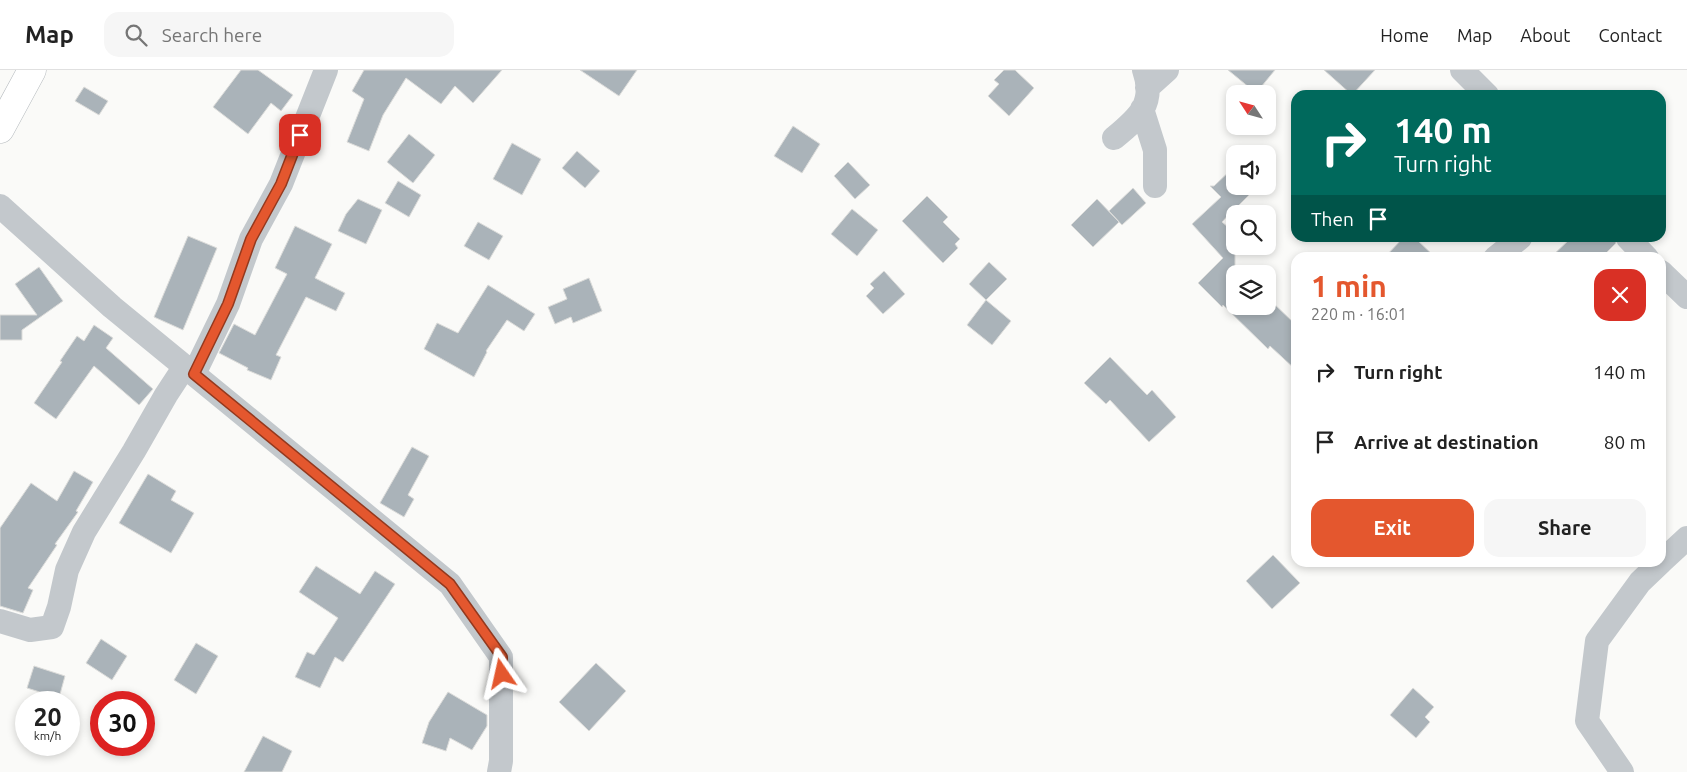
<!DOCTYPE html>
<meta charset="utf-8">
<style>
body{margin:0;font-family:Ubuntu,sans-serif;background:#f6f6f6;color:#222;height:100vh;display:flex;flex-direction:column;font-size:19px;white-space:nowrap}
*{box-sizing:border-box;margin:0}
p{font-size:16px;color:#767676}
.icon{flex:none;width:28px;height:28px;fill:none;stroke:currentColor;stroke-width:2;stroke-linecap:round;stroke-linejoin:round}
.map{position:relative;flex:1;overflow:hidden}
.sheet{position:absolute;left:1291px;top:182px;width:375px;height:315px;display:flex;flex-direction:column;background:#fff;border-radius:15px;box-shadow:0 2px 8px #0003}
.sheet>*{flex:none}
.guide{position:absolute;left:1291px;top:20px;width:375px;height:152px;border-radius:15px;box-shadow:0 2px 8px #0003;background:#00695c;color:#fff;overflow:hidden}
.needle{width:32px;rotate:306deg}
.controls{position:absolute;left:1226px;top:15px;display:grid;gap:10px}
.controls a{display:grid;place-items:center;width:50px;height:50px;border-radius:10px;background:#fff;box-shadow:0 2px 8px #0003;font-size:25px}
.speed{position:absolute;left:15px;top:621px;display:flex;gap:10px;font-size:25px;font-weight:700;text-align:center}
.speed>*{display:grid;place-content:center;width:65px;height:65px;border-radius:50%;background:#fff;box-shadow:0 2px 8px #0003;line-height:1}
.speed small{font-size:12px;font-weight:400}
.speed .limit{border:8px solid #d22;background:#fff;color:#111}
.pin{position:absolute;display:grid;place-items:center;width:42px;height:42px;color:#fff;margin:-21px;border-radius:10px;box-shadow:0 2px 8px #0006}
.me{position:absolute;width:55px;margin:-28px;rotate:349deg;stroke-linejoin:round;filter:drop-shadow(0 0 4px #0008)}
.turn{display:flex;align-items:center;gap:18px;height:105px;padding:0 20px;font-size:22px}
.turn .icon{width:65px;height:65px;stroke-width:2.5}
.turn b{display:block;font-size:35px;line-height:42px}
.then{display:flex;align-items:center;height:48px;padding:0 20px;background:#0003;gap:10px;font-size:19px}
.round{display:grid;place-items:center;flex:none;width:52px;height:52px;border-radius:15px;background:#f6f6f6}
.headline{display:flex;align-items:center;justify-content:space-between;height:85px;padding:0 20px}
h1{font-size:30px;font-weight:700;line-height:38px;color:#e4572e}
.cta{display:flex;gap:10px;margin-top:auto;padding:10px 20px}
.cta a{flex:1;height:58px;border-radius:15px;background:#e4572e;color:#fff;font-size:20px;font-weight:700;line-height:58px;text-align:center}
.cta a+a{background:#f6f6f6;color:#222}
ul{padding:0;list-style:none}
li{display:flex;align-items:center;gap:15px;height:70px;padding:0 20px}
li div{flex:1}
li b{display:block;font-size:19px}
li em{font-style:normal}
header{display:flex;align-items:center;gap:30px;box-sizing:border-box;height:70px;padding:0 25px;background:#fff;border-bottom:1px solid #e0e0e0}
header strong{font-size:24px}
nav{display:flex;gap:28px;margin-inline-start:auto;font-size:18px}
.search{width:350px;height:45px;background:#f6f6f6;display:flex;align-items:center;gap:12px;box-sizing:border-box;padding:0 18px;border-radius:15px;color:#767676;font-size:19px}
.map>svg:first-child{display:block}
.building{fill:#aab3b9;stroke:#dcdcda}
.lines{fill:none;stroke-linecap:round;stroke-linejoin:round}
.primary-casing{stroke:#b5babe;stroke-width:29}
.minor{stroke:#c3c8cc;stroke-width:24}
.primary{stroke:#fff;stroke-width:28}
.route-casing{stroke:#94391e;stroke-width:12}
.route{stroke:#e4572e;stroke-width:9}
</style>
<header>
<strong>Map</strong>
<div class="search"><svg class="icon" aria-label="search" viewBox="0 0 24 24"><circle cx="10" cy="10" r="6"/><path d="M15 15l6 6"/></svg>Search here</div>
<nav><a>Home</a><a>Map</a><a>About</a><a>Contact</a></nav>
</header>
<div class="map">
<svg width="1687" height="702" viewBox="0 0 1687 702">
<rect width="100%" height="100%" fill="#fafaf8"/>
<path class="building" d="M 241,0 L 258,0 L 293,25 L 281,41 L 271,33 L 248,64 L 213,37 Z
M 364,0 L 502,0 L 473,33 L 455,16 L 441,34 L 406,8 L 383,45 L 369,81 L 347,72 L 364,29 L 352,21 Z
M 580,0 L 637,0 L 619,26 Z
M 1004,0 L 1015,0 L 1034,18 L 1009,46 L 988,26 L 999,14 L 994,10 Z
M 1228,0 L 1275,0 L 1256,23 Z
M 1324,0 L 1375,0 L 1352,25 Z
M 84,17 L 108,31 L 99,45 L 75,31 Z
M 793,56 L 820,74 L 802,103 L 774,86 Z
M 409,64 L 435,85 L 413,113 L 387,92 Z
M 512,73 L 541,89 L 522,125 L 493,109 Z
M 577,81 L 600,101 L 585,118 L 562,98 Z
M 848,92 L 870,115 L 855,129 L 834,106 Z
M 1235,96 L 1235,116 L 1258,116 L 1235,139 L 1235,142 L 1233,140 L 1222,152 L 1235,163 L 1235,236 L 1268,236 L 1268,228 L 1296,255 L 1296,300 L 1270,276 L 1268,279 L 1223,235 L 1222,237 L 1198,213 L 1223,188 L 1192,154 L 1221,127 L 1210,116 L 1214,116 Z
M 398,111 L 421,125 L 409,147 L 385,133 Z
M 1133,118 L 1146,133 L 1122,155 L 1109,141 Z
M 927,126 L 948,147 L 943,152 L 960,169 L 955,174 L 958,178 L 943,193 L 902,151 Z
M 358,129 L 382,140 L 366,174 L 338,161 L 346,144 Z
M 1097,129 L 1119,152 L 1093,177 L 1071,155 Z
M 852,139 L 878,160 L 857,186 L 831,164 Z
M 478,152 L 503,166 L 489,190 L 464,176 Z
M 295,156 L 332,174 L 315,208 L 345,223 L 336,241 L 306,227 L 276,285 L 281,287 L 271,310 L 247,300 L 248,298 L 219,283 L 234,254 L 255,265 L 287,204 L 275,198 Z
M 188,166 L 217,178 L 183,260 L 154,247 Z
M 1403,168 L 1415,168 L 1436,188 L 1384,188 Z
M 1571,168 L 1615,168 L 1616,173 L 1601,188 L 1550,188 Z
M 989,192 L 1007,209 L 986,230 L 969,214 Z
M 39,197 L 63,231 L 22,260 L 22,270 L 0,270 L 0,245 L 37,245 L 15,214 Z
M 884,201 L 905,224 L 883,244 L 866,226 L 874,218 L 870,214 Z
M 589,208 L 602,241 L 573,253 L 571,247 L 555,254 L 548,237 L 567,229 L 563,219 Z
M 488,215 L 535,244 L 524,261 L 507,250 L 486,281 L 487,282 L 474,307 L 424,279 L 437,253 L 458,263 Z
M 986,230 L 1011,251 L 992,275 L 967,255 Z
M 94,255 L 113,268 L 106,278 L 153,319 L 139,335 L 94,296 L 56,349 L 34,333 L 62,292 L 60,291 L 77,266 L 84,271 Z
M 1110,287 L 1147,325 L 1152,320 L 1176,347 L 1149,372 L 1110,330 L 1106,334 L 1084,313 Z
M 412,377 L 429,386 L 408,425 L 414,429 L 404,447 L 380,433 Z
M 74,401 L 93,412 L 76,441 L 78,442 L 55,474 L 57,475 L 28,518 L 33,520 L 23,543 L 0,536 L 0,458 L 31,413 L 57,431 Z
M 148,404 L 176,421 L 171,430 L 194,443 L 171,483 L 119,453 Z
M 1273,485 L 1300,513 L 1272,539 L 1246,511 Z
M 316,496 L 360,524 L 375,501 L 395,514 L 343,592 L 335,587 L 320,618 L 295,607 L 307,582 L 314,585 L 338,548 L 299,522 Z
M 101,569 L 127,586 L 112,610 L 86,593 Z
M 196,573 L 218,586 L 196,624 L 174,610 Z
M 596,593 L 626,621 L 589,661 L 559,632 Z
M 34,596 L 65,606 L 59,628 L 27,618 Z
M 1413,618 L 1434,637 L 1425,647 L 1430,652 L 1416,668 L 1390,645 Z
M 448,622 L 487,645 L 487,656 L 472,680 L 450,668 L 446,681 L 422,673 L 429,652 Z
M 263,666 L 292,681 L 282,702 L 244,702 Z"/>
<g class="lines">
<g class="primary-casing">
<path id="primary" d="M 0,59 L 32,0"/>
</g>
<path class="minor" d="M 1462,0 L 1487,25
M 1147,18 L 1167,0
M 1142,39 L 1155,80 L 1155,116
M 1114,68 C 1138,48 1156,34 1144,0
M 0,136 L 112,237 L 450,514 L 501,587 L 501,691 L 499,702
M 1628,168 L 1647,188
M 1495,188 L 1520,168
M 1661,202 L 1687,227
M 194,304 L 228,234 L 251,169 L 281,114 L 326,0
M 1661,492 L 1687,468
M 0,551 L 30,560 L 52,557 L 59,537 L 67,500 L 84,462 L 134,381 L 166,325 L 185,296
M 1622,702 L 1587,651 L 1597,571 L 1640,512 L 1661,492"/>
<use href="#primary" class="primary"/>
</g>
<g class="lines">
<g class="route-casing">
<path id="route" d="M 300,65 L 281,114 L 251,169 L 228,234 L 194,304 L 450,514 L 502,587 L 502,604"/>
</g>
<use href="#route" class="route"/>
</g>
</svg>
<div class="controls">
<a><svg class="needle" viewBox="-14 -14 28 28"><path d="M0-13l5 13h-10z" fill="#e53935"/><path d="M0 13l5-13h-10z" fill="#767676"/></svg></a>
<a><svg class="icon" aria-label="sound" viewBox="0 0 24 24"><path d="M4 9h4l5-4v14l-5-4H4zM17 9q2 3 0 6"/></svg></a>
<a><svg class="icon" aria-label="search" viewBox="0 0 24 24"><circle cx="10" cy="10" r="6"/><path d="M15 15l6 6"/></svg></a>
<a><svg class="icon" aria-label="layers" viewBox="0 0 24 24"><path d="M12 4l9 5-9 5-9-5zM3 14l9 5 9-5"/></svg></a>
</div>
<div class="speed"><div>20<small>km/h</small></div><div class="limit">30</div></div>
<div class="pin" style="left:300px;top:65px;background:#d93025"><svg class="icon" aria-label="arrive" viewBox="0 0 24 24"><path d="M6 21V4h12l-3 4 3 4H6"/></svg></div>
<svg class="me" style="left:502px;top:604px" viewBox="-20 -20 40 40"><path d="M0-17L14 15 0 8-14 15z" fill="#e4572e" stroke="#fff" stroke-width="4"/></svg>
<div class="guide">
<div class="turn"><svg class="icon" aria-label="right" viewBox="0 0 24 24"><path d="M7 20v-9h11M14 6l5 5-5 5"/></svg><div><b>140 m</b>Turn right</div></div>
<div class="then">Then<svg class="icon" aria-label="arrive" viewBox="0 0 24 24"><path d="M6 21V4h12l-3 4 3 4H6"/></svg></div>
</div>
<section class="sheet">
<div class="headline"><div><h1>1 min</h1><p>220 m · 16:01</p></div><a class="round" style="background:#d93025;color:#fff"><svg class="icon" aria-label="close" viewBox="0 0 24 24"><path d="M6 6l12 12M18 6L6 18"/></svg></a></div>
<ul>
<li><svg class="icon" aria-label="right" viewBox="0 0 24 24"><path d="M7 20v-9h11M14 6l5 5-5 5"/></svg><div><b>Turn right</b></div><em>140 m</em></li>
<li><svg class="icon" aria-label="arrive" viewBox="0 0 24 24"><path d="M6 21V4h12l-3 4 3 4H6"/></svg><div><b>Arrive at destination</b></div><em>80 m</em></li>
</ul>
<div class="cta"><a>Exit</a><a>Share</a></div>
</section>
</div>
